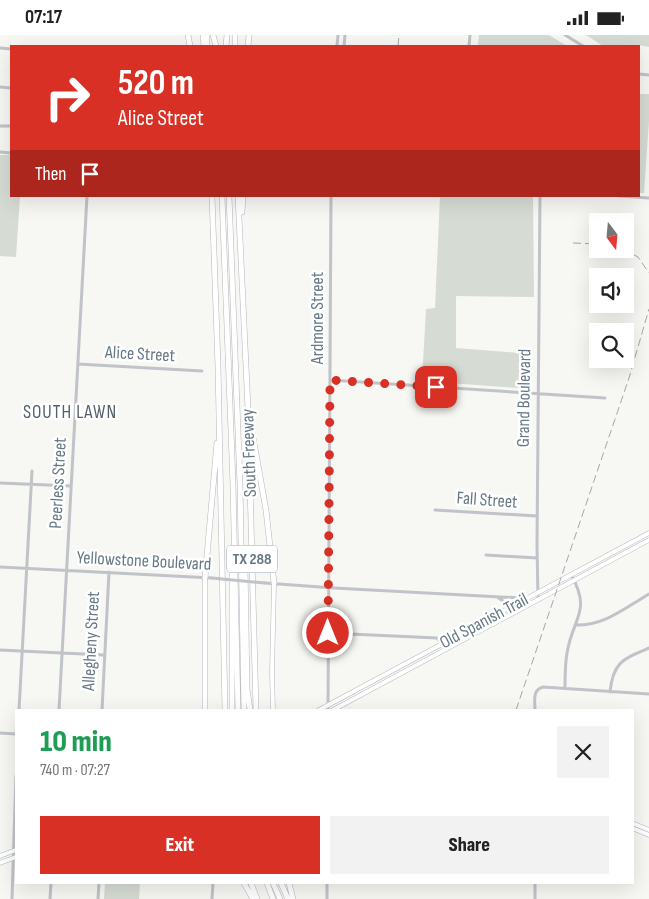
<!DOCTYPE html>
<meta charset="utf-8">
<style>
body{margin:0;font-family:"Sofia Sans Condensed",sans-serif;background:#f2f2f2;color:#222;height:100vh;display:flex;flex-direction:column;font-size:19px;white-space:nowrap}
*{box-sizing:border-box;margin:0}
p{font-size:16px;color:#767676}
.icon{flex:none;width:28px;height:28px;fill:none;stroke:currentColor;stroke-width:2;stroke-linecap:round;stroke-linejoin:round}
.map{position:relative;flex:1;overflow:hidden}
.panel{position:absolute;left:15px;top:674px;width:619px;height:175px;display:flex;flex-direction:column;background:#fff;border-radius:0px;box-shadow:0 5px 20px #0002}
.panel>*{flex:none}
.guide{position:absolute;left:10px;top:10px;width:630px;height:152px;border-radius:0px;box-shadow:0 5px 20px #0002;background:#d93025;color:#fff;overflow:hidden}
.needle{width:32px;rotate:164deg}
.controls{position:absolute;left:589px;top:178px;display:grid;gap:10px}
.controls a{display:grid;place-items:center;width:45px;height:45px;border-radius:0px;background:#fff;box-shadow:0 5px 20px #0002;font-size:25px}
.pin{position:absolute;display:grid;place-items:center;width:42px;height:42px;color:#fff;margin:-21px;border-radius:10px;box-shadow:0 2px 8px #0006}
.me{position:absolute;width:55px;margin:-28px;rotate:0deg;stroke-linejoin:round;filter:drop-shadow(0 0 4px #0008)}
.turn{display:flex;align-items:center;gap:18px;height:105px;padding:0 25px;font-size:22px}
.turn .icon{width:65px;height:65px;stroke-width:2.5}
.turn b{display:block;font-size:35px;line-height:42px}
.then{display:flex;align-items:center;height:48px;padding:0 25px;background:#0003;gap:10px;font-size:19px}
.round{display:grid;place-items:center;flex:none;width:52px;height:52px;border-radius:0px;background:#f2f2f2}
.headline{display:flex;align-items:center;justify-content:space-between;height:85px;padding:0 25px}
h1{font-size:30px;font-weight:800;line-height:38px;color:#1e9e55}
.button{display:flex;gap:10px;margin-top:auto;padding:10px 25px}
.button a{flex:1;height:58px;border-radius:0px;background:#d93025;color:#fff;font-size:20px;font-weight:800;line-height:58px;text-align:center}
.button a+a{background:#f2f2f2;color:#222}
.status{display:flex;justify-content:space-between;align-items:center;height:35px;padding:0 25px;background:#fff;direction:ltr}
.status svg{height:14px;fill:currentColor}
.map>svg:first-child{display:block}
.green{fill:#d6dcd3}
.lines{fill:none;stroke-linecap:round;stroke-linejoin:round}
.major-casing{stroke:#b3b8bc;stroke-width:5}
.highway-casing{stroke:#b3b7ba;stroke-width:6}
.minor{stroke:#c0c4c8;stroke-width:3}
.major{stroke:#fff;stroke-width:4}
.highway{stroke:#fff;stroke-width:5}
.rail{stroke:#a1a8ad;stroke-width:1;stroke-dasharray:8 4;stroke-linecap:butt}
.minor-bridge{stroke:#c0c4c8;stroke-width:3}
.route{stroke:#d93025;stroke-width:9;stroke-dasharray:0 16.2}
.labels{text-anchor:middle;dominant-baseline:central;stroke-width:5;stroke-linejoin:round;paint-order:stroke}
.shield{fill:#fff;stroke:#94a0aa;stroke-width:1}
.shield-label{font-size:16px;font-weight:bold;fill:#667885}
.street-label{font-size:18px;fill:#667885;stroke:#fff}
.neighbourhood-label{font-size:19px;letter-spacing:1px;fill:#54616a;stroke:#fff}
</style>
<div class="status"><b>07:17</b><svg viewBox="0 0 49 12"><path d="M0 12V9h3v3zM5 12V6h3v6zM10 12V3h3v9zM15 12V0h3v12zM26 1h20v11H26zM47 4h2v5h-2z"/></svg></div>
<div class="map">
<svg width="649" height="864" viewBox="0 0 649 864">
<rect width="100%" height="100%" fill="#f7f7f3"/>
<path class="green" d="M 479,0 L 549,0 L 567,11 L 478,11 Z
M 586,0 L 649,0 L 649,12 L 638,10 L 603,11 Z
M 639,59 L 649,59 L 649,86 L 644,158 L 639,158 Z
M 0,120 L 11,120 L 11,161 L 20,161 L 16,222 L 0,221 Z
M 440,161 L 533,162 L 534,262 L 456,261 L 456,313 L 532,319 L 532,354 L 422,346 L 426,274 L 435,273 Z
M 105,848 L 140,848 L 139,864 L 104,864 Z"/>
<g class="lines">
<g class="major-casing">
<path id="major" d="M 205,675 L 205,543
M 273,675 L 272,638 L 274,548
M 319,675 L 649,498
M 333,675 L 649,505
M 632,788 L 649,795
M 632,793 L 649,800
M 0,821 L 16,815
M 0,828 L 16,822"/>
</g>
<g class="highway-casing">
<path id="highway" d="M 188,0 L 190,11
M 203,0 L 204,11
M 207,0 L 207,11
M 213,0 L 216,11
M 226,11 L 227,0
M 235,11 L 235,0
M 248,11 L 249,0
M 212,161 L 218,331 L 225,675
M 222,161 L 233,449 L 238,675
M 229,161 L 240,449 L 244,675
M 238,161 L 248,374 L 256,675
M 242,177 L 243,161
M 251,391 L 266,475 L 274,548
M 245,531 L 247,654 L 250,675
M 205,543 L 217,408
M 232,675 L 232,527
M 244,848 L 253,864
M 251,848 L 257,864
M 267,848 L 273,864
M 273,848 L 280,864
M 281,848 L 288,864
M 289,848 L 293,864"/>
</g>
<path class="minor" d="M 565,0 L 583,11
M 337,11 L 338,0
M 344,11 L 345,0
M 469,11 L 470,0
M 0,13 L 11,14
M 639,39 L 649,40
M 0,52 L 11,53
M 0,91 L 11,91
M 0,117 L 11,118
M 619,161 L 649,163
M 78,329 L 202,336
M 330,345 L 605,363
M 0,448 L 71,451
M 435,475 L 537,481
M 486,520 L 537,523
M 0,532 L 212,543
M 265,548 L 334,553 L 521,563 L 529,562
M 497,562 L 506,568 L 512,579
M 538,565 L 537,510 L 540,161
M 575,590 C 604,591 625,573 649,559
M 328,598 L 437,603 L 442,609
M 0,615 L 104,620
M 565,653 C 565,641 565,629 567,618 C 573,581 592,578 571,539
M 610,657 C 613,627 623,624 649,613
M 19,675 L 32,436
M 59,675 L 87,161
M 102,675 L 109,537
M 328,675 L 331,161
M 535,675 C 535,666 532,655 543,652 L 649,659
M 0,698 L 16,699
M 535,848 L 535,864
M 12,864 L 16,741
M 50,864 L 51,848
M 98,864 L 99,848
M 212,864 L 213,848
M 327,864 L 327,848"/>
<use href="#major" class="major"/>
<use href="#highway" class="highway"/>
<path class="rail" d="M 398,11 L 399,0
M 573,208 L 598,209
M 623,214 L 638,222 L 649,238
M 516,675 L 629,343 L 649,274"/>
<path class="minor-bridge" d="M 212,543 L 265,548"/>
</g>
<g class="lines">
<path class="route" d="M 328,598 L 330,345 L 436,352"/>
</g>
<g class="labels">
<rect class="shield" x="227" y="510.5" width="50" height="27" rx="4"/>
<g class="shield-label">
<text x="252" y="524">TX 288</text>
</g>
<g class="street-label">
<text transform="translate(317 283) rotate(-90)">Ardmore Street</text>
<text transform="translate(140 319) rotate(3)">Alice Street</text>
<text transform="translate(524 363) rotate(-89)">Grand Boulevard</text>
<text transform="translate(249 418) rotate(-92)">South Freeway</text>
<text transform="translate(58 448) rotate(-87)">Peerless Street</text>
<text transform="translate(487 465) rotate(4)">Fall Street</text>
<text transform="translate(144 526) rotate(3)">Yellowstone Boulevard</text>
<text transform="translate(484 586) rotate(-28)">Old Spanish Trail</text>
<text transform="translate(91 606) rotate(-87)">Allegheny Street</text>
</g>
<g class="neighbourhood-label">
<text x="70" y="377">SOUTH LAWN</text>
</g>
</g>
</svg>
<div class="controls">
<a><svg class="needle" viewBox="-14 -14 28 28"><path d="M0-13l5 13h-10z" fill="#e53935"/><path d="M0 13l5-13h-10z" fill="#767676"/></svg></a>
<a><svg class="icon" aria-label="sound" viewBox="0 0 24 24"><path d="M4 9h4l5-4v14l-5-4H4zM17 9q2 3 0 6"/></svg></a>
<a><svg class="icon" aria-label="search" viewBox="0 0 24 24"><circle cx="10" cy="10" r="6"/><path d="M15 15l6 6"/></svg></a>
</div>
<div class="pin" style="left:436px;top:352px;background:#d93025"><svg class="icon" aria-label="arrive" viewBox="0 0 24 24"><path d="M6 21V4h12l-3 4 3 4H6"/></svg></div>
<svg class="me" style="left:328px;top:598px" viewBox="-20 -20 40 40"><circle r="17" fill="#d93025" stroke="#fff" stroke-width="3"/><path d="M0-11L8 9 0 5-8 9z" fill="#fff"/></svg>
<div class="guide">
<div class="turn"><svg class="icon" aria-label="right" viewBox="0 0 24 24"><path d="M7 20v-9h11M14 6l5 5-5 5"/></svg><div><b>520 m</b>Alice Street</div></div>
<div class="then">Then<svg class="icon" aria-label="arrive" viewBox="0 0 24 24"><path d="M6 21V4h12l-3 4 3 4H6"/></svg></div>
</div>
<section class="panel">
<div class="headline"><div><h1>10 min</h1><p>740 m · 07:27</p></div><a class="round"><svg class="icon" aria-label="close" viewBox="0 0 24 24"><path d="M6 6l12 12M18 6L6 18"/></svg></a></div>
<div class="button"><a>Exit</a><a>Share</a></div>
</section>
</div>
